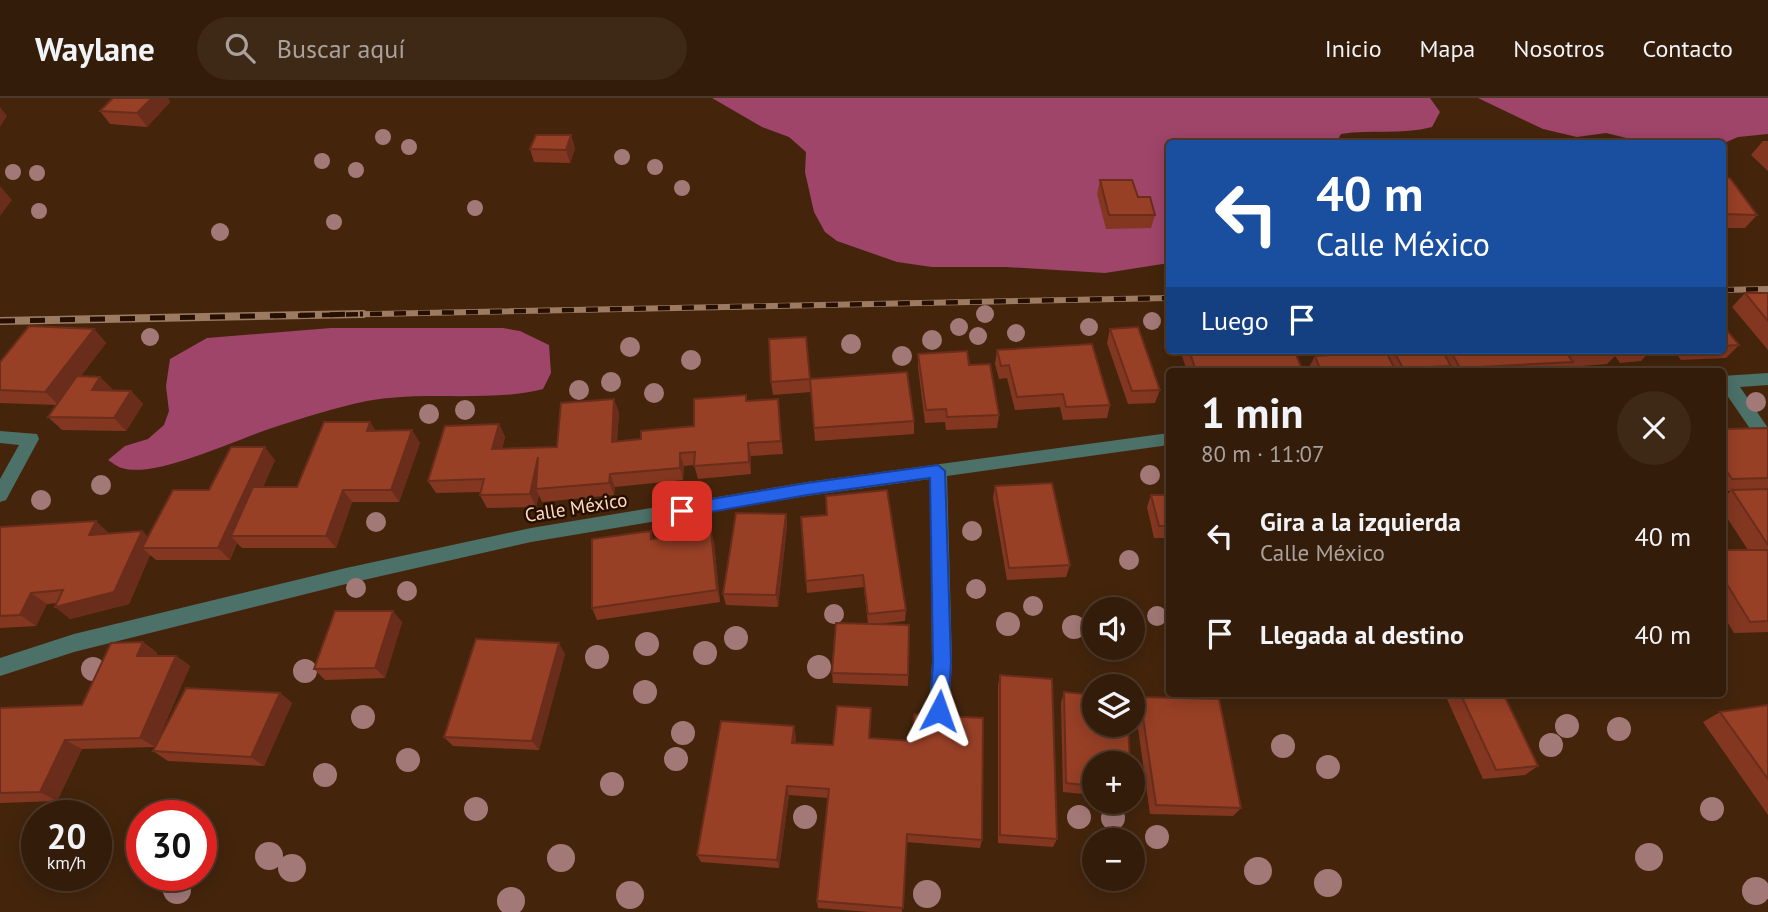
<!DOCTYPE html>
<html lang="es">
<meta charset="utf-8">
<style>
body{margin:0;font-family:"PT Sans",sans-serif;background:#3e2917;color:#f1f3f6;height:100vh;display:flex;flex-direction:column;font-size:26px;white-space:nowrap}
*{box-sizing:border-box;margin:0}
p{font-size:23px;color:#a9a19c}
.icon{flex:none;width:38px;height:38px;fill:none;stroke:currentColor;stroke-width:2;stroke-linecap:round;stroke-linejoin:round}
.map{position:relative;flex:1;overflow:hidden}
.panel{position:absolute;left:1166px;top:270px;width:560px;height:329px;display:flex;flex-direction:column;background:#331c09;border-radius:7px;box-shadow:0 4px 18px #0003,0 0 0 2px #4e3a2a}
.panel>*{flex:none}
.top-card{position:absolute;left:1166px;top:42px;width:560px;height:214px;border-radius:7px;box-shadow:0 4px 18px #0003,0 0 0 2px #4e3a2a;background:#1a4fa0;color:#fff;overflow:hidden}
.fabs{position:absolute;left:1082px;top:499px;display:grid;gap:14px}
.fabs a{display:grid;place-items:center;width:63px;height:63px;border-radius:50%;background:#331c09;box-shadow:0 4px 18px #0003,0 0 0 2px #4e3a2a;font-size:35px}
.speed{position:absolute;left:21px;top:702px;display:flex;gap:14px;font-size:35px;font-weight:700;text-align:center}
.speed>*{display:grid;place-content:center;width:91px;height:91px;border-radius:50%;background:#331c09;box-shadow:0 4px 18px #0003,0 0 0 2px #4e3a2a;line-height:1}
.speed small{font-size:18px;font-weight:400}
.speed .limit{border:10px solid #d22;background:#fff;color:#111}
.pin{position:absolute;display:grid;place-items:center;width:60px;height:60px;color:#fff;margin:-30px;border-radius:14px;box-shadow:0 4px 10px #0006}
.me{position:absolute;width:77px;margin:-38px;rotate:4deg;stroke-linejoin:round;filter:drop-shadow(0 0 5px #0008)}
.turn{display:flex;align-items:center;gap:24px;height:147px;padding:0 35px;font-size:32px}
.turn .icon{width:91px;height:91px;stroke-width:2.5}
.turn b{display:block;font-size:49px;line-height:60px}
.then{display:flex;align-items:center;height:66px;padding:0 35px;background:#0003;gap:14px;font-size:26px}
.round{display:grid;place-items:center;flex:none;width:74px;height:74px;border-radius:37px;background:#3e2917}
.overview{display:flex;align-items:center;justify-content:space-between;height:119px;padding:0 35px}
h1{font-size:42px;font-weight:600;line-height:52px}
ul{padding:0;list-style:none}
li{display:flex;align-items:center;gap:21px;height:98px;padding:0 35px}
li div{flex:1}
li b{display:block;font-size:26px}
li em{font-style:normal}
header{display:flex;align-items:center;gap:42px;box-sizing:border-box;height:98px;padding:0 35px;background:#331c09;border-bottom:2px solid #4e3a2a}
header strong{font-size:33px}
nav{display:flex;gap:38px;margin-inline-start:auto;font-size:24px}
.search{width:490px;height:63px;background:#3e2917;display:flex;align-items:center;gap:18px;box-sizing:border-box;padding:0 24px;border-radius:38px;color:#a9a19c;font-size:26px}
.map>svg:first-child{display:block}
.forest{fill:#9f4569}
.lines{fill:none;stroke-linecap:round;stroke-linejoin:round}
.minor{fill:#4c7168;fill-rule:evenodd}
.rail-far1-casing{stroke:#9c7b63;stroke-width:6}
.rail-casing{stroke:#9c7b63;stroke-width:8}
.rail-far1{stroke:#270f00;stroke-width:4.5;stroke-dasharray:12;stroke-linecap:butt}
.rail{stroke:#270f00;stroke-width:5;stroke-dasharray:15;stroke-linecap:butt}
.tree{fill:#a37977}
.wall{fill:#833721}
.shaded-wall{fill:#6a2d1b}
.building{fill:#984026;stroke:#6a2d1b;stroke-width:2}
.route{fill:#2563eb;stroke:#184099;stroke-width:2}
.labels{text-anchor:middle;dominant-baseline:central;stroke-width:5;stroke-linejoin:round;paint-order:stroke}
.street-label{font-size:19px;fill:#fddbc3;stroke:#270f00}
</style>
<header>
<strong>Waylane</strong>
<div class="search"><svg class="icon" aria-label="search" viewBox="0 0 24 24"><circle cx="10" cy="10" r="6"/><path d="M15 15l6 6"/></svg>Buscar aquí</div>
<nav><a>Inicio</a><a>Mapa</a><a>Nosotros</a><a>Contacto</a></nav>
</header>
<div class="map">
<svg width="1768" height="814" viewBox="0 0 1768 814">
<rect width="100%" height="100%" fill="#44250c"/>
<path class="forest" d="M 712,0 L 1430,0 L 1440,14 L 1432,29 C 1402,37 1371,31 1341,36 L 1336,45 L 1169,46 L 1169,165 L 1105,175 L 1006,169 L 932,169 L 897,164 L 837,143 L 825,134 L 814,114 L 805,74 L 806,54 L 789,39 L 762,29 Z
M 1478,0 L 1768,0 L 1768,36 L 1738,39 L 1722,46 L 1647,45 L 1606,35 L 1577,39 L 1543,31 Z
M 331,230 L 503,230 L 520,233 L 549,247 L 551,275 L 543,291 C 499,303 436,295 389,300 C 358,302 306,319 275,329 C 239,340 155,381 122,370 C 117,369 112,364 108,362 L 125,348 L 148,341 L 164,327 L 169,313 L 166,288 L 170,261 L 207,240 Z"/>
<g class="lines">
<path class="minor" d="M 1768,275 L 1768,287 L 1740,289 L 1768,330 L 1768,349 L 1762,348 L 1722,290 L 1722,278 Z
M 0,333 L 37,336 L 39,341 L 6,402 L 0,404 L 0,381 L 19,347 L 0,345 Z
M 1169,335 L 1169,347 L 947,378 L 952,564 L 949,613 L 946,620 L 939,622 L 932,620 L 929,613 L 932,564 L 930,381 L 807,398 L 531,444 L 346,486 L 74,554 L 0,578 L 0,560 L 74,536 L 346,470 L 531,430 L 807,384 Z"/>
<g class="rail-far1-casing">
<path id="rail-far1" d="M 1722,192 L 1768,191
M 274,218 L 1169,200"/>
</g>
<g class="rail-casing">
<path id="rail" d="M 0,223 L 363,216"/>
</g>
<use href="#rail-far1" class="rail-far1"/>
<use href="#rail" class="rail"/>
</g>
<g class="tree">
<circle cx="383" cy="39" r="8"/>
<circle cx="409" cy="49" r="8"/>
<circle cx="622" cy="59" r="8"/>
<circle cx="322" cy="63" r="8"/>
<circle cx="655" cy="69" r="8"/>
<circle cx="356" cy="72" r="8"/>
<circle cx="13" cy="74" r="8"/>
<circle cx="37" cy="75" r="8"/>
<circle cx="682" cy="90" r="8"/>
<circle cx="475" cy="110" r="8"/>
<circle cx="39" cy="113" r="8"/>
<circle cx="334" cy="124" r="8"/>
<circle cx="220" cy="134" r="9"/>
<circle cx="985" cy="216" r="9"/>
<circle cx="1152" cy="223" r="9"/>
<circle cx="959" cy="229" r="9"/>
<circle cx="1089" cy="229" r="9"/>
<circle cx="1016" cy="235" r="9"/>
<circle cx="978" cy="238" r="9"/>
<circle cx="150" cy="239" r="9"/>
<circle cx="932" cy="242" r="10"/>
<circle cx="851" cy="246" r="10"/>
<circle cx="630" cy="249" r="10"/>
<circle cx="902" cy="258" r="10"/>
<circle cx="691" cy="262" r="10"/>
<circle cx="611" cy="284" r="10"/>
<circle cx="579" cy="292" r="10"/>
<circle cx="654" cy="295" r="10"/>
<circle cx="1756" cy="304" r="10"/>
<circle cx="465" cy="312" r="10"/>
<circle cx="429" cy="316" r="10"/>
<circle cx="1150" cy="377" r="10"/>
<circle cx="101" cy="387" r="10"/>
<circle cx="41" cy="402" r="10"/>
<circle cx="376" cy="424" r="10"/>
<circle cx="972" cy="433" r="10"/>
<circle cx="1129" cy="462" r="10"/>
<circle cx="356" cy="490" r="10"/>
<circle cx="976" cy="491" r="10"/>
<circle cx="407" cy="493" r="10"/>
<circle cx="1033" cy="508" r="10"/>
<circle cx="834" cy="516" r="10"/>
<circle cx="1157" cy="518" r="10"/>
<circle cx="1008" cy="526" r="12"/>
<circle cx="1074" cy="529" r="12"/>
<circle cx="736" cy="540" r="12"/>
<circle cx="647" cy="546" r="12"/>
<circle cx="705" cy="555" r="12"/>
<circle cx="597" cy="559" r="12"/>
<circle cx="819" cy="569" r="12"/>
<circle cx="93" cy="571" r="12"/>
<circle cx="305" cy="573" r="12"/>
<circle cx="645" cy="594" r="12"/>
<circle cx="363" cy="619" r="12"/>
<circle cx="1567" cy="628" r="12"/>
<circle cx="1619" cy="631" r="12"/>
<circle cx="683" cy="635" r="12"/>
<circle cx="1551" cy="647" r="12"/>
<circle cx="1283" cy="648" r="12"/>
<circle cx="676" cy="661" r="12"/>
<circle cx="408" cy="662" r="12"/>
<circle cx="1328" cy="669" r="12"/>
<circle cx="325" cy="677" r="12"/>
<circle cx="612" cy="686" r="12"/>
<circle cx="476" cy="711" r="12"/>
<circle cx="1712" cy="711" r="12"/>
<circle cx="805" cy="719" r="12"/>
<circle cx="1079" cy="719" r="12"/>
<circle cx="1113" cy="720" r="12"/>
<circle cx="1157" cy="739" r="12"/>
<circle cx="269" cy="758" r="14"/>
<circle cx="1649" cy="759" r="14"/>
<circle cx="561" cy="760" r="14"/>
<circle cx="292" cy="770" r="14"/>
<circle cx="1258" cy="773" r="14"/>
<circle cx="1328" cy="785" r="14"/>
<circle cx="177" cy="792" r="14"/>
<circle cx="1756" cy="793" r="14"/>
<circle cx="927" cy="796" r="14"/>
<circle cx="630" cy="797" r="14"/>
<circle cx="511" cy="803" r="14"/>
</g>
<path class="wall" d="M 113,0 L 168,0 L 170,4 L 147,29 L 110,26 L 100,13 Z
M 571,37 L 575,51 L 570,65 L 534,64 L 530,51 Z
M 1763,43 L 1768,43 L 1768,73 L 1751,57 Z
M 1722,80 L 1757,117 L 1745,130 L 1722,130 Z
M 1100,82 L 1155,117 L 1151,130 L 1106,131 L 1097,96 Z
M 1745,195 L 1768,195 L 1768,252 L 1732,209 Z
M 1722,226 L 1739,247 L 1726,260 L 1681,262 L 1673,252 L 1722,252 Z
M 94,231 L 106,245 L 80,279 L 100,279 L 113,292 L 131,293 L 143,306 L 126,333 L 62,332 L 48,319 L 57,307 L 0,305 L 0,263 Z
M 1110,231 L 1160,292 L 1155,305 L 1128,306 L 1107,245 Z
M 997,252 L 1110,307 L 1107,320 L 1063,322 L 1060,309 L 1015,312 L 1007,280 L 999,281 L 995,266 Z
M 1180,252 L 1294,252 L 1303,273 L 1187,273 Z
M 1315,252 L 1651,252 L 1641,263 L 1620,265 L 1615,258 L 1607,266 L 1569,269 L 1566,273 L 1309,273 L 1308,271 L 1315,258 L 1318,258 Z
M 918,256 L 969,267 L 999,317 L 997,330 L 946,332 L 945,324 L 925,325 L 918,269 Z
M 810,281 L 914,323 L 914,336 L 815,343 L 811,294 L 773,297 L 771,284 Z
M 778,301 L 783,356 L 751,358 L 751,376 L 698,381 L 694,367 L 684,368 L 683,382 L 615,389 L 614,397 L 542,404 L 539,397 L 536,409 L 487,410 L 480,397 L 481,394 L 436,395 L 428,383 L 499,326 L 505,339 L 502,351 L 557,349 L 619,314 L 617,343 L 641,341 L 694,328 L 747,303 Z
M 370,324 L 375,332 L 412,332 L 420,345 L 399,404 L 352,404 L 336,450 L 242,450 L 237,445 L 230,462 L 156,462 L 150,457 L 129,506 L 70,521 L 57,505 L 47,506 L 36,528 L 0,530 L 0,429 L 110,435 L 142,433 L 148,439 L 209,392 L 275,362 L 263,389 L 297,389 Z
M 1768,330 L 1768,534 L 1734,535 L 1722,515 L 1722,452 L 1748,452 L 1722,412 L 1722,400 L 1731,393 L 1722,393 L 1722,331 Z
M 995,388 L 1070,467 L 1066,479 L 1007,482 L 993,400 Z
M 1151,397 L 1169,397 L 1169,440 L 1154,440 L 1147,409 Z
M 786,416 L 787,428 L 778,509 L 726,507 L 723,496 Z
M 801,419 L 906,512 L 905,523 L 878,526 L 909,527 L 908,588 L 833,585 L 832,575 L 868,526 L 864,489 L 807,495 Z
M 651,433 L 653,441 L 711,433 L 714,445 L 720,504 L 597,522 L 592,510 Z
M 402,524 L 385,580 L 325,582 L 314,571 Z
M 143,544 L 157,555 L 156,558 L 176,558 L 190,568 L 155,649 L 82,651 L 57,703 L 0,705 L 0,610 L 82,607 Z
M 565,556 L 539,652 L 453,648 L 444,639 Z
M 1000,577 L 1057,741 L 1053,749 L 998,745 L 998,587 Z
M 1064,594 L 1094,665 L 1094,697 L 1063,694 L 1061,605 Z
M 280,595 L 292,605 L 264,668 L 168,663 L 153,653 Z
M 1454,595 L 1503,595 L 1538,668 L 1525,677 L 1483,681 L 1447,601 Z
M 1140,599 L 1241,710 L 1233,718 L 1150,716 L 1135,609 Z
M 1768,607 L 1768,717 L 1703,624 L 1720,614 Z
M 871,610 L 870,640 L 982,742 L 980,750 L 906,744 L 902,814 L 869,814 L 818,810 L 817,803 L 828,700 L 789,697 L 779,770 L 701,764 L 697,757 L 796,638 L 795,645 L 833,647 Z"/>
<path class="shaded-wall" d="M 152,0 L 168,0 L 170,4 L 147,29 L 137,15 Z
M 0,9 L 7,18 L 0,29 Z
M 571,37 L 575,51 L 570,65 L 566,52 Z
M 0,88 L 12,102 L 0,118 Z
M 94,231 L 106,245 L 59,307 L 45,294 Z
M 100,279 L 113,292 L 92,292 Z
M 131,293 L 143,306 L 126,333 L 114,320 Z
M 614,301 L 619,314 L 616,357 L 612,344 Z
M 370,324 L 378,337 L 367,333 Z
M 499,326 L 505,339 L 499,364 L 492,351 Z
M 412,332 L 420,345 L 399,404 L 391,392 Z
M 748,345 L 751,358 L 751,376 L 749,364 Z
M 265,349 L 275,362 L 240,438 L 231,438 L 237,445 L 230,462 L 218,450 Z
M 680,355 L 684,368 L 683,382 L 680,370 Z
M 538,359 L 536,391 L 539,397 L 536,409 L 530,396 Z
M 610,376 L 615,389 L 614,397 L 609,385 Z
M 343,392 L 352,404 L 336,450 L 326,438 Z
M 786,416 L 787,428 L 778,509 L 776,497 Z
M 96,423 L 110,436 L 89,437 Z
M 142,433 L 155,445 L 142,450 L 150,457 L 129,506 L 70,521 L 55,509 Z
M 711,433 L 714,445 L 720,504 L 717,492 Z
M 31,495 L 47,506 L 36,528 L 20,517 Z
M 393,513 L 402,524 L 385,580 L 375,570 Z
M 143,544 L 157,555 L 152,569 L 137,558 Z
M 559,545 L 565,556 L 539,652 L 532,643 Z
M 176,558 L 190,568 L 155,649 L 140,640 Z
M 280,595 L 292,605 L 264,668 L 251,659 Z
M 794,628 L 796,638 L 794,654 L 792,645 Z
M 65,642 L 82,651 L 57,703 L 40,694 Z
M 787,688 L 789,697 L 779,770 L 777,762 Z"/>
<path class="building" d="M 113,0 L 152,0 L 137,15 L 100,13 Z
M 536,37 L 571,37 L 566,52 L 530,51 Z
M 1722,80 L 1730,80 L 1757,117 L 1722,116 Z
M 1100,82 L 1132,82 L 1138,99 L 1150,99 L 1155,117 L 1109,117 Z
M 1745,195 L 1768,195 L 1768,223 Z
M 1722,226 L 1739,247 L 1722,248 Z
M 29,228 L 94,231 L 45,294 L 0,292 L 0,264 Z
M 1138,229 L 1160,292 L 1132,293 L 1110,231 Z
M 806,239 L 810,281 L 771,284 L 769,241 Z
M 1092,246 L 1110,307 L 1066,309 L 1063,296 L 1017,299 L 1009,267 L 1001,268 L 997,252 Z
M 1189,252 L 1294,252 L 1303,273 L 1196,273 Z
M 1328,252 L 1385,252 L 1396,273 L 1321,273 L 1315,258 L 1330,257 Z
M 1393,252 L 1442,252 L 1451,268 L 1403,270 Z
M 1450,252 L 1564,252 L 1573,264 L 1460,270 Z
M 1572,252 L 1618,252 L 1619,253 L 1575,256 Z
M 967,253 L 969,267 L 990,266 L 999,317 L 947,319 L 946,311 L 926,312 L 918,256 Z
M 907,274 L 914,323 L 814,330 L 810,281 Z
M 77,278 L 100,279 L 92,292 L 131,293 L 114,320 L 48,319 Z
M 746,297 L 746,303 L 778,301 L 781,343 L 748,345 L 749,364 L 694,368 L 695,354 L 680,355 L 680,370 L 610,376 L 609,385 L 536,391 L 538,359 L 530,396 L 480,397 L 484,381 L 428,383 L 445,328 L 499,326 L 492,351 L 557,349 L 561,305 L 614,301 L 612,344 L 641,341 L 641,333 L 694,328 L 694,301 Z
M 324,324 L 370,324 L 367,333 L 412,332 L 391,392 L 343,392 L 326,438 L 231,438 L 253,389 L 297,389 Z
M 1768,330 L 1768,380 L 1732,381 L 1722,366 L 1722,331 Z
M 231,349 L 265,349 L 218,450 L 142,450 L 173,392 L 209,392 Z
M 1052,385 L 1070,467 L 1009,470 L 995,388 Z
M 1768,391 L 1768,447 L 1732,392 Z
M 887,392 L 906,512 L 868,516 L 863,477 L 806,483 L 801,419 L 827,417 L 826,398 Z
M 1151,397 L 1169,397 L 1169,428 L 1159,428 Z
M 736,415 L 786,416 L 776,497 L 723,496 Z
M 96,423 L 89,437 L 142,433 L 114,494 L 55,509 L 63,492 L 31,495 L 20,517 L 0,518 L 0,429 Z
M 651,433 L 651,441 L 711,433 L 717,492 L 592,510 L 592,441 Z
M 1722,452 L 1768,452 L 1768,523 L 1750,524 L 1722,478 Z
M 335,513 L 393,513 L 375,570 L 314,571 Z
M 836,525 L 909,527 L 908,577 L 832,575 Z
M 476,541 L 559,545 L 532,643 L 444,639 Z
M 143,544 L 137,558 L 176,558 L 140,640 L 65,642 L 40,694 L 0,695 L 0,610 L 82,607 L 111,545 Z
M 1000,577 L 1052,581 L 1057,741 L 1000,737 Z
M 186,590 L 280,595 L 251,659 L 153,653 Z
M 1064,594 L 1094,597 L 1094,626 L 1128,626 L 1130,665 L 1094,665 L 1094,688 L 1066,685 Z
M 1460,595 L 1503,595 L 1538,668 L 1496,672 Z
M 1140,599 L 1219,601 L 1241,710 L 1156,707 Z
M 1768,607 L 1768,681 L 1720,614 Z
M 837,608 L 871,610 L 869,640 L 912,643 L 914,616 L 983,620 L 982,742 L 907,736 L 903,810 L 817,803 L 829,691 L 787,688 L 777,762 L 697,757 L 721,623 L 794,628 L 792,645 L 833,647 Z"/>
<path class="route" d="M 938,367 L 945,373 L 951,564 L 948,613 L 945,619 L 939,621 L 932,619 L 930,613 L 933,564 L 930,380 L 807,397 L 682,419 L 674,413 L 682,406 L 807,385 Z"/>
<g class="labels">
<g class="street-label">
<text transform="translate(576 409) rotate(-9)">Calle México</text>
</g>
</g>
</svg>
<div class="fabs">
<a><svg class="icon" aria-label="sound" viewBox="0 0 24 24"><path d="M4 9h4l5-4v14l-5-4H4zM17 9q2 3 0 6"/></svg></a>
<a><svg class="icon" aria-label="layers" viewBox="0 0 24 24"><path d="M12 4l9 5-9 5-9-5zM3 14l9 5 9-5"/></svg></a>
<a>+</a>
<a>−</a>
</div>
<div class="speed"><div>20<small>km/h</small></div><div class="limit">30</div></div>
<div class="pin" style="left:682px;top:413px;background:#d93025"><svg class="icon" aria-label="arrive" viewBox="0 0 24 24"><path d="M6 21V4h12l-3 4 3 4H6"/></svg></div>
<svg class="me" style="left:939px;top:613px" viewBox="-20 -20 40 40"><path d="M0-17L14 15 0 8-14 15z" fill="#2563eb" stroke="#fff" stroke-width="4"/></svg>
<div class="top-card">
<div class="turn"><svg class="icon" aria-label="left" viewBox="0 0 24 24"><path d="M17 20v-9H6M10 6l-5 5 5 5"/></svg><div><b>40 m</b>Calle México</div></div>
<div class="then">Luego<svg class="icon" aria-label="arrive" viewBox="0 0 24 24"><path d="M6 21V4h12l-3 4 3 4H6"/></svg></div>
</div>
<section class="panel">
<div class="overview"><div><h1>1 min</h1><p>80 m · 11:07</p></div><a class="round"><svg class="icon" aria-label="close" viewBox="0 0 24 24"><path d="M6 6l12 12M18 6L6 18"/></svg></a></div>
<ul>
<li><svg class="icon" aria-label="left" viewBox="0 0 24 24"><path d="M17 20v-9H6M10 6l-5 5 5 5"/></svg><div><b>Gira a la izquierda</b><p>Calle México</p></div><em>40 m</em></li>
<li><svg class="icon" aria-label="arrive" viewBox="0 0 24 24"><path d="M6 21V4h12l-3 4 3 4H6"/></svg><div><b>Llegada al destino</b></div><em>40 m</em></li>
</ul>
</section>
</div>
